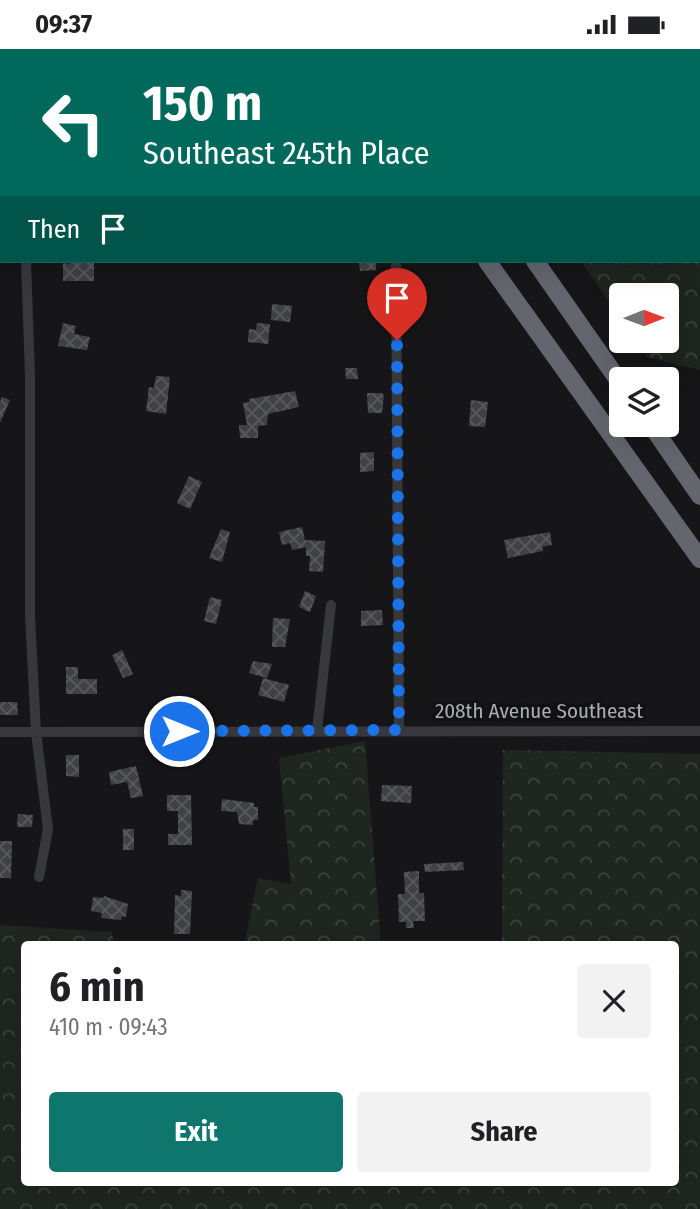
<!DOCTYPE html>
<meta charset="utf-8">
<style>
body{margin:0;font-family:"Fira Sans Condensed",sans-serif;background:#f2f2f2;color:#202124;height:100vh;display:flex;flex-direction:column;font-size:26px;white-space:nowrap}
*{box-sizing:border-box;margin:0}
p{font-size:23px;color:#757577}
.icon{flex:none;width:38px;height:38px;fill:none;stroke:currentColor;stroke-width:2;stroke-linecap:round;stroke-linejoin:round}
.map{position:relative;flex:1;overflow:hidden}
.details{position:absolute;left:21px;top:892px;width:658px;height:245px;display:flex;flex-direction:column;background:#fff;border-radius:7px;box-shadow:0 7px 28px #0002}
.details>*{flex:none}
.top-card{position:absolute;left:0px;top:0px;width:700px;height:214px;box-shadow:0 7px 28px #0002;background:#00695c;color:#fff;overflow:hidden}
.needle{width:46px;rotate:89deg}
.tools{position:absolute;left:609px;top:234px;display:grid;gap:14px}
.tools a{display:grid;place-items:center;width:70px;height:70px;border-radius:7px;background:#fff;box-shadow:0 7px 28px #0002;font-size:35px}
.pin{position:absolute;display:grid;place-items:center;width:60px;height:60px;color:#fff;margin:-72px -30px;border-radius:50% 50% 50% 0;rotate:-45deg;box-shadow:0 0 7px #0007}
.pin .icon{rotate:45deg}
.me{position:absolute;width:77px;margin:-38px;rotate:90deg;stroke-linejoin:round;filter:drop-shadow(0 0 5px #0008)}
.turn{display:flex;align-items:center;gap:24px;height:147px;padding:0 28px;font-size:32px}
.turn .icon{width:91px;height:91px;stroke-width:2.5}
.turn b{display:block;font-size:49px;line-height:60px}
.then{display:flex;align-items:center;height:66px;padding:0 28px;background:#0003;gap:14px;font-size:26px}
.round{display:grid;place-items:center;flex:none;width:74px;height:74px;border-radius:7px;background:#f2f2f2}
.summary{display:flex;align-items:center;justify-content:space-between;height:119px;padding:0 28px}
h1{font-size:42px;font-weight:700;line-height:52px}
.button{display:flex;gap:14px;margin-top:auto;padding:14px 28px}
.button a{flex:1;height:80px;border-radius:7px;background:#0f766e;color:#fff;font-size:28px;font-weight:700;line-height:80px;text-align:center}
.button a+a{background:#f2f2f2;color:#202124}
.status{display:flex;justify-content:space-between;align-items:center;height:49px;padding:0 35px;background:#fff;direction:ltr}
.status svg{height:19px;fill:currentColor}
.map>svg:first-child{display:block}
.forest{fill:url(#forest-crowns)}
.building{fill:url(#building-cross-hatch)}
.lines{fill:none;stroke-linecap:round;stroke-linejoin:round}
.street{stroke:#37383d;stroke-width:10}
.highway{stroke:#63666e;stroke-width:18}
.route{stroke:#1a73e8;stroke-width:12;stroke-dasharray:0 21.6}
.labels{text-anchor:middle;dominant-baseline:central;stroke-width:7;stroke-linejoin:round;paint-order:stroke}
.street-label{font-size:21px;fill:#a8adb8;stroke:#111113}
</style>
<div class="status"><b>09:37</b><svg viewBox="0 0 49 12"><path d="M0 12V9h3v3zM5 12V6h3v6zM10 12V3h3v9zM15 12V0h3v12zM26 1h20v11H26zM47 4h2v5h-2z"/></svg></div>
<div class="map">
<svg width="700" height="1160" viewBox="0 0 700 1160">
<defs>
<pattern id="forest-crowns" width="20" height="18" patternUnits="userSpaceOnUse" patternTransform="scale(1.75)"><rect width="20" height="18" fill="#1e261f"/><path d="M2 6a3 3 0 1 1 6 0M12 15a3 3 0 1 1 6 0" fill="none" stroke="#3c433d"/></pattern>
<pattern id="building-cross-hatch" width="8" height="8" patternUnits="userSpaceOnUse" patternTransform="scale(1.75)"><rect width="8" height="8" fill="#404145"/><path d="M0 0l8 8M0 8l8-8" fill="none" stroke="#595a5e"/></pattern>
</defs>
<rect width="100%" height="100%" fill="#161618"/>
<path class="forest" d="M 552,0 L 700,0 L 700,321 L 647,308 L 636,292 L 667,292 L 667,247 L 621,247 L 621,270 L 581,212 L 698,212 L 698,2 Z
M 365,692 L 381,896 L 244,896 L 258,829 L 291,835 L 279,709 Z
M 503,701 L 700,705 L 700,1160 L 0,1160 L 0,876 L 112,883 L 114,896 L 24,896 L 24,1134 L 676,1134 L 676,896 L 502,896 Z"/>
<path class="building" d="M 70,212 L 94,212 L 94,232 L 63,232 L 63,214 L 70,215 Z
M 359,212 L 376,212 L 376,221 L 360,222 Z
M 272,255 L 292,257 L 290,273 L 271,271 Z
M 63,274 L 76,277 L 74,285 L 90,288 L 87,301 L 58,297 Z
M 257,274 L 270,275 L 268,295 L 248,293 L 249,280 L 256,281 Z
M 345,319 L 357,319 L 358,330 L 346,330 Z
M 156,327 L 170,328 L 166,365 L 146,362 L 149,338 L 154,339 Z
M 295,342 L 299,358 L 268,365 L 267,376 L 258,377 L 258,389 L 240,389 L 239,376 L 247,376 L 243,354 L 250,353 L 249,350 Z
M 367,344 L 382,344 L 384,347 L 382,364 L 368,364 Z
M 2,348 L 10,351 L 0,374 L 0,353 Z
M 471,351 L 488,353 L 485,378 L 469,377 Z
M 374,403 L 374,422 L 360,423 L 360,404 Z
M 189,427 L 202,433 L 190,460 L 177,454 Z
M 302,478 L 305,491 L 325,492 L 323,523 L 309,522 L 310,507 L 306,507 L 306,498 L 292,501 L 290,494 L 282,496 L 279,483 Z
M 221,480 L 230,483 L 222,513 L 209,509 Z
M 550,483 L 552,496 L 542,498 L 543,502 L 508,509 L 504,491 Z
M 305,542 L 316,547 L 310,563 L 299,558 Z
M 210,548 L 222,551 L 216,575 L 204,572 Z
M 382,561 L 383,576 L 361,577 L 361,562 Z
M 273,569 L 290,570 L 285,598 L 272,598 Z
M 122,601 L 133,625 L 123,629 L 112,606 Z
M 253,612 L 272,615 L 267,629 L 249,624 Z
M 66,618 L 78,618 L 78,630 L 97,630 L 97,645 L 66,645 Z
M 263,629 L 289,636 L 284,653 L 258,646 Z
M 0,653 L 17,653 L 18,666 L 0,666 Z
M 66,706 L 79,706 L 79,728 L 66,727 Z
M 136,717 L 143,747 L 131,749 L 127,733 L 111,736 L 109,723 Z
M 382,736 L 412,737 L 411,754 L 381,752 Z
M 167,746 L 191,746 L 192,796 L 168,796 L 168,785 L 178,785 L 178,762 L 167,762 Z
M 222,750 L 254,754 L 254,758 L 258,758 L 258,771 L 253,771 L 253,776 L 239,775 L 237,763 L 221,762 Z
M 18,765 L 33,766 L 32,778 L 17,778 Z
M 123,780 L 134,780 L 134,801 L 123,801 Z
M 0,792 L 12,792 L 11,829 L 0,829 Z
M 463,813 L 464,821 L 425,823 L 424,815 Z
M 419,822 L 419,844 L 424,844 L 425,872 L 413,872 L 414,879 L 406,879 L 406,873 L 399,873 L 398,845 L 405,845 L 404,823 Z
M 181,841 L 192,842 L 190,885 L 174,885 L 175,846 L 181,847 Z
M 104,847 L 128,855 L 126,868 L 122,867 L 121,871 L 101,869 L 102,864 L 91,862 L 93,848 L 104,849 Z"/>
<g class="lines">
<path class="street" d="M 38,0 L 38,2
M 0,85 L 2,85
M 26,212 L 30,327 L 30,567 L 36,683 L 48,780 L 39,828
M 396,212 L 399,681
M 317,681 L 331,556
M 0,683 L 700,682"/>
<path class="highway" d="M 336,0 L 338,2
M 389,0 L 390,2
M 487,212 L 700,510
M 535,212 L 621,335
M 651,376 L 700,447"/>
</g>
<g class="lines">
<path class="route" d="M 179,682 L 399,681 L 397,291"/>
</g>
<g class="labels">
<g class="street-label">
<text x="539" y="662">208th Avenue Southeast</text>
</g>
</g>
</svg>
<div class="tools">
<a><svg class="needle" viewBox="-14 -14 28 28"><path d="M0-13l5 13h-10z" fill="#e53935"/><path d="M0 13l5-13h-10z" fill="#757577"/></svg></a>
<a><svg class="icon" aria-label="layers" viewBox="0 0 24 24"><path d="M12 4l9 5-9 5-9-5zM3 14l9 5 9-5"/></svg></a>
</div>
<div class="pin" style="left:397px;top:291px;background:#d93025"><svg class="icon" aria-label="arrive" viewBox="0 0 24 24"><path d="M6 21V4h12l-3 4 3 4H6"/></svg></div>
<svg class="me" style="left:179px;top:682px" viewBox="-20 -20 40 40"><circle r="17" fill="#1a73e8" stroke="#fff" stroke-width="3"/><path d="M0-11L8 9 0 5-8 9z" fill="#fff"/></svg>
<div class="top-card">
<div class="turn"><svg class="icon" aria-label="left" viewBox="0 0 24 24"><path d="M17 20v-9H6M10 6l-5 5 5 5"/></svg><div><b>150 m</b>Southeast 245th Place</div></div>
<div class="then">Then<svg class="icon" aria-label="arrive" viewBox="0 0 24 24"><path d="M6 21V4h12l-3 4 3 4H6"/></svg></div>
</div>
<section class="details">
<div class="summary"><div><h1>6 min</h1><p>410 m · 09:43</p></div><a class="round"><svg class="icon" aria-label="close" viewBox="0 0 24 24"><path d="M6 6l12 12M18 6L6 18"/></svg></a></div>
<div class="button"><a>Exit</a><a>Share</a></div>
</section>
</div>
